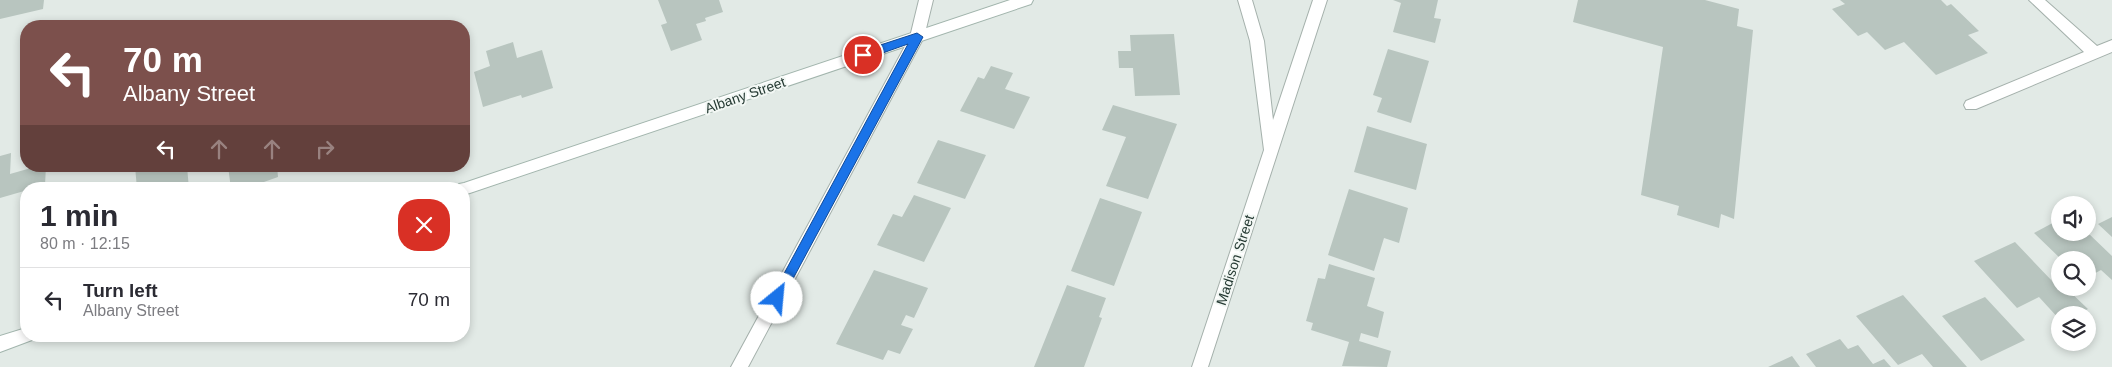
<!DOCTYPE html>
<meta charset="utf-8">
<style>
body{margin:0;font-family:Helvetica,sans-serif;background:#f7f7f7;color:#2b2b33;height:100vh;display:flex;flex-direction:column;font-size:19px;white-space:nowrap}
*{box-sizing:border-box;margin:0}
p{font-size:16px;color:#7c7c81}
.icon{flex:none;width:28px;height:28px;fill:none;stroke:currentColor;stroke-width:2;stroke-linecap:round;stroke-linejoin:round}
.map{position:relative;flex:1;overflow:hidden}
.panel{position:absolute;left:20px;top:182px;width:450px;height:160px;display:flex;flex-direction:column;background:#fff;border-radius:20px;box-shadow:0 2px 8px #0003}
.panel>*{flex:none}
.top-card{position:absolute;left:20px;top:20px;width:450px;height:152px;border-radius:20px;box-shadow:0 2px 8px #0003;background:#7c504c;color:#fff;overflow:hidden}
.fabs{position:absolute;left:2051px;top:196px;display:grid;gap:10px}
.fabs a{display:grid;place-items:center;width:45px;height:45px;border-radius:50%;background:#fff;box-shadow:0 2px 8px #0003;font-size:25px}
.pin{position:absolute;display:grid;place-items:center;width:42px;height:42px;color:#fff;margin:-21px;border:2px solid #fff;border-radius:50%;box-shadow:0 1px 5px #0007}
.me{position:absolute;width:55px;margin:-28px;rotate:28deg;stroke-linejoin:round;filter:drop-shadow(0 0 4px #0008)}
.turn{display:flex;align-items:center;gap:18px;height:105px;padding:0 20px;font-size:22px}
.turn .icon{width:65px;height:65px;stroke-width:2.5}
.turn b{display:block;font-size:35px;line-height:42px}
.lanes{display:flex;align-items:center;height:48px;padding:0 20px;background:#0003;justify-content:center;gap:25px;direction:ltr}
.lanes .off{opacity:.35}
.round{display:grid;place-items:center;flex:none;width:52px;height:52px;border-radius:20px;background:#f7f7f7}
.head{display:flex;align-items:center;justify-content:space-between;height:85px;padding:0 20px}
h1{font-size:30px;font-weight:600;line-height:38px}
ul{padding:0;list-style:none}
li{display:flex;align-items:center;gap:15px;height:65px;padding:0 20px;border-top:1px solid #e1e1e2}
li div{flex:1}
li b{display:block;font-size:19px}
li em{font-style:normal}
.map>svg:first-child{display:block}
.building{fill:#b8c5bf}
.lines{fill:none;stroke-linecap:round;stroke-linejoin:round}
.lane-casing{stroke:#a5b1ac;stroke-width:2}
.street-casing{stroke:#a5b1ac;stroke-width:2}
.secondary-casing{stroke:#a2b5ad;stroke-width:2}
.lane{fill:#fff;fill-rule:evenodd}
.street{fill:#fff;fill-rule:evenodd}
.secondary{fill:#fff;fill-rule:evenodd}
.route{fill:#1a73e8;stroke:#114b97}
.labels{text-anchor:middle;dominant-baseline:central;stroke-width:4;stroke-linejoin:round;paint-order:stroke}
.street-label{font-size:14px;fill:#243932;stroke:#f2f7f4}
</style>
<div class="map">
<svg width="2112" height="367" viewBox="0 0 2112 367">
<rect width="100%" height="100%" fill="#e2eae6"/>
<path class="building" d="M 0,0 L 44,0 L 43,9 L 0,19 Z
M 658,0 L 719,0 L 723,12 L 705,18 L 706,21 L 696,24 L 702,40 L 671,51 L 661,25 L 667,23 Z
M 1393,0 L 1438,0 L 1434,18 L 1441,19 L 1435,43 L 1393,32 L 1401,3 Z
M 1578,0 L 1705,0 L 1739,9 L 1737,26 L 1753,30 L 1734,219 L 1721,214 L 1719,228 L 1677,215 L 1679,206 L 1641,195 L 1663,47 L 1573,22 Z
M 1840,0 L 1941,0 L 1947,6 L 1951,4 L 1979,31 L 1968,35 L 1988,53 L 1936,75 L 1904,42 L 1885,50 L 1867,32 L 1858,36 L 1832,9 L 1845,4 Z
M 1174,34 L 1180,95 L 1135,96 L 1133,68 L 1119,68 L 1118,51 L 1131,51 L 1130,35 Z
M 513,42 L 517,58 L 542,50 L 553,88 L 522,98 L 521,95 L 483,107 L 474,72 L 490,66 L 486,51 Z
M 1388,49 L 1429,61 L 1411,123 L 1377,112 L 1382,98 L 1373,95 Z
M 991,66 L 1013,73 L 1005,89 L 1030,97 L 1014,129 L 960,111 L 978,77 L 984,79 Z
M 1113,105 L 1177,124 L 1148,199 L 1106,186 L 1126,137 L 1102,130 Z
M 1367,126 L 1427,144 L 1416,190 L 1354,172 Z
M 938,140 L 986,155 L 965,199 L 917,183 Z
M 11,153 L 10,174 L 38,166 L 46,166 L 45,185 L 0,198 L 0,156 Z
M 135,166 L 187,166 L 189,189 L 137,189 Z
M 228,166 L 277,166 L 278,177 L 244,189 L 231,189 Z
M 1349,189 L 1408,208 L 1399,243 L 1384,238 L 1374,271 L 1328,255 Z
M 914,195 L 951,208 L 924,262 L 877,245 L 893,214 L 902,217 Z
M 1100,198 L 1142,212 L 1114,286 L 1071,271 Z
M 2112,217 L 2112,237 L 2098,224 Z
M 2060,219 L 2060,232 L 2087,232 L 2112,256 L 2112,280 L 2101,270 L 2088,277 L 2088,260 L 2062,260 L 2034,233 Z
M 2015,242 L 2053,282 L 2058,279 L 2060,288 L 2066,288 L 2088,309 L 2076,315 L 2060,315 L 2060,320 L 2039,297 L 2017,308 L 1974,261 Z
M 1329,264 L 1375,278 L 1367,306 L 1384,312 L 1378,338 L 1361,333 L 1359,341 L 1391,351 L 1387,367 L 1342,366 L 1349,342 L 1311,330 L 1313,323 L 1306,321 L 1318,278 L 1325,279 Z
M 874,270 L 928,288 L 914,318 L 906,315 L 901,325 L 913,329 L 900,354 L 888,350 L 883,360 L 836,344 Z
M 1067,285 L 1106,298 L 1099,317 L 1102,318 L 1084,367 L 1034,367 Z
M 1903,295 L 1967,367 L 1933,367 L 1922,354 L 1898,365 L 1856,316 Z
M 1985,297 L 2025,340 L 1981,361 L 1942,316 Z
M 1840,339 L 1848,349 L 1858,345 L 1873,364 L 1884,359 L 1891,367 L 1816,367 L 1806,354 Z
M 1792,356 L 1800,367 L 1768,367 Z"/>
<g class="lines">
<g class="lane-casing">
<path id="lane" d="M 2029,0 L 2045,0 L 2097,46 L 2112,40 L 2112,52 L 1976,109 L 1966,109 L 1964,105 L 1966,101 L 2084,52 Z"/>
</g>
<g class="street-casing">
<path id="street" d="M 919,0 L 933,0 L 924,37 L 748,367 L 731,367 L 910,37 Z
M 1238,0 L 1252,0 L 1264,41 L 1273,120 L 1313,0 L 1327,0 L 1208,367 L 1192,367 L 1264,150 L 1250,41 Z"/>
</g>
<g class="secondary-casing">
<path id="secondary" d="M 1010,0 L 1033,0 L 1031,4 L 464,195 L 464,189 L 457,189 L 459,184 L 464,183 Z
M 26,328 L 26,336 L 34,336 L 32,340 L 0,352 L 0,336 Z"/>
</g>
<use href="#lane" class="lane"/>
<use href="#street" class="street"/>
<use href="#secondary" class="secondary"/>
</g>
<path class="route" d="M 917,33 L 923,37 L 781,301 L 773,301 L 771,298 L 773,294 L 908,44 L 863,60 L 859,58 L 859,52 Z"/>
<g class="labels">
<g class="street-label">
<text transform="translate(745 95) rotate(-19)">Albany Street</text>
<text transform="translate(1235 260) rotate(-72)">Madison Street</text>
</g>
</g>
</svg>
<div class="fabs">
<a><svg class="icon" aria-label="sound" viewBox="0 0 24 24"><path d="M4 9h4l5-4v14l-5-4H4zM17 9q2 3 0 6"/></svg></a>
<a><svg class="icon" aria-label="search" viewBox="0 0 24 24"><circle cx="10" cy="10" r="6"/><path d="M15 15l6 6"/></svg></a>
<a><svg class="icon" aria-label="layers" viewBox="0 0 24 24"><path d="M12 4l9 5-9 5-9-5zM3 14l9 5 9-5"/></svg></a>
</div>
<div class="pin" style="left:863px;top:55px;background:#d93025"><svg class="icon" aria-label="arrive" viewBox="0 0 24 24"><path d="M6 21V4h12l-3 4 3 4H6"/></svg></div>
<svg class="me" style="left:777px;top:298px" viewBox="-20 -20 40 40"><circle r="19" fill="#fff"/><path d="M0-13L10 11 0 6-10 11z" fill="#1a73e8"/></svg>
<div class="top-card">
<div class="turn"><svg class="icon" aria-label="left" viewBox="0 0 24 24"><path d="M17 20v-9H6M10 6l-5 5 5 5"/></svg><div><b>70 m</b>Albany Street</div></div>
<div class="lanes"><svg class="icon" aria-label="left" viewBox="0 0 24 24"><path d="M17 20v-9H6M10 6l-5 5 5 5"/></svg><svg class="icon off" aria-label="ahead" viewBox="0 0 24 24"><path d="M12 20V5M6 11l6-6 6 6"/></svg><svg class="icon off" aria-label="ahead" viewBox="0 0 24 24"><path d="M12 20V5M6 11l6-6 6 6"/></svg><svg class="icon off" aria-label="right" viewBox="0 0 24 24"><path d="M7 20v-9h11M14 6l5 5-5 5"/></svg></div>
</div>
<section class="panel">
<div class="head"><div><h1>1 min</h1><p>80 m · 12:15</p></div><a class="round" style="background:#d93025;color:#fff"><svg class="icon" aria-label="close" viewBox="0 0 24 24"><path d="M6 6l12 12M18 6L6 18"/></svg></a></div>
<ul>
<li><svg class="icon" aria-label="left" viewBox="0 0 24 24"><path d="M17 20v-9H6M10 6l-5 5 5 5"/></svg><div><b>Turn left</b><p>Albany Street</p></div><em>70 m</em></li>
</ul>
</section>
</div>
